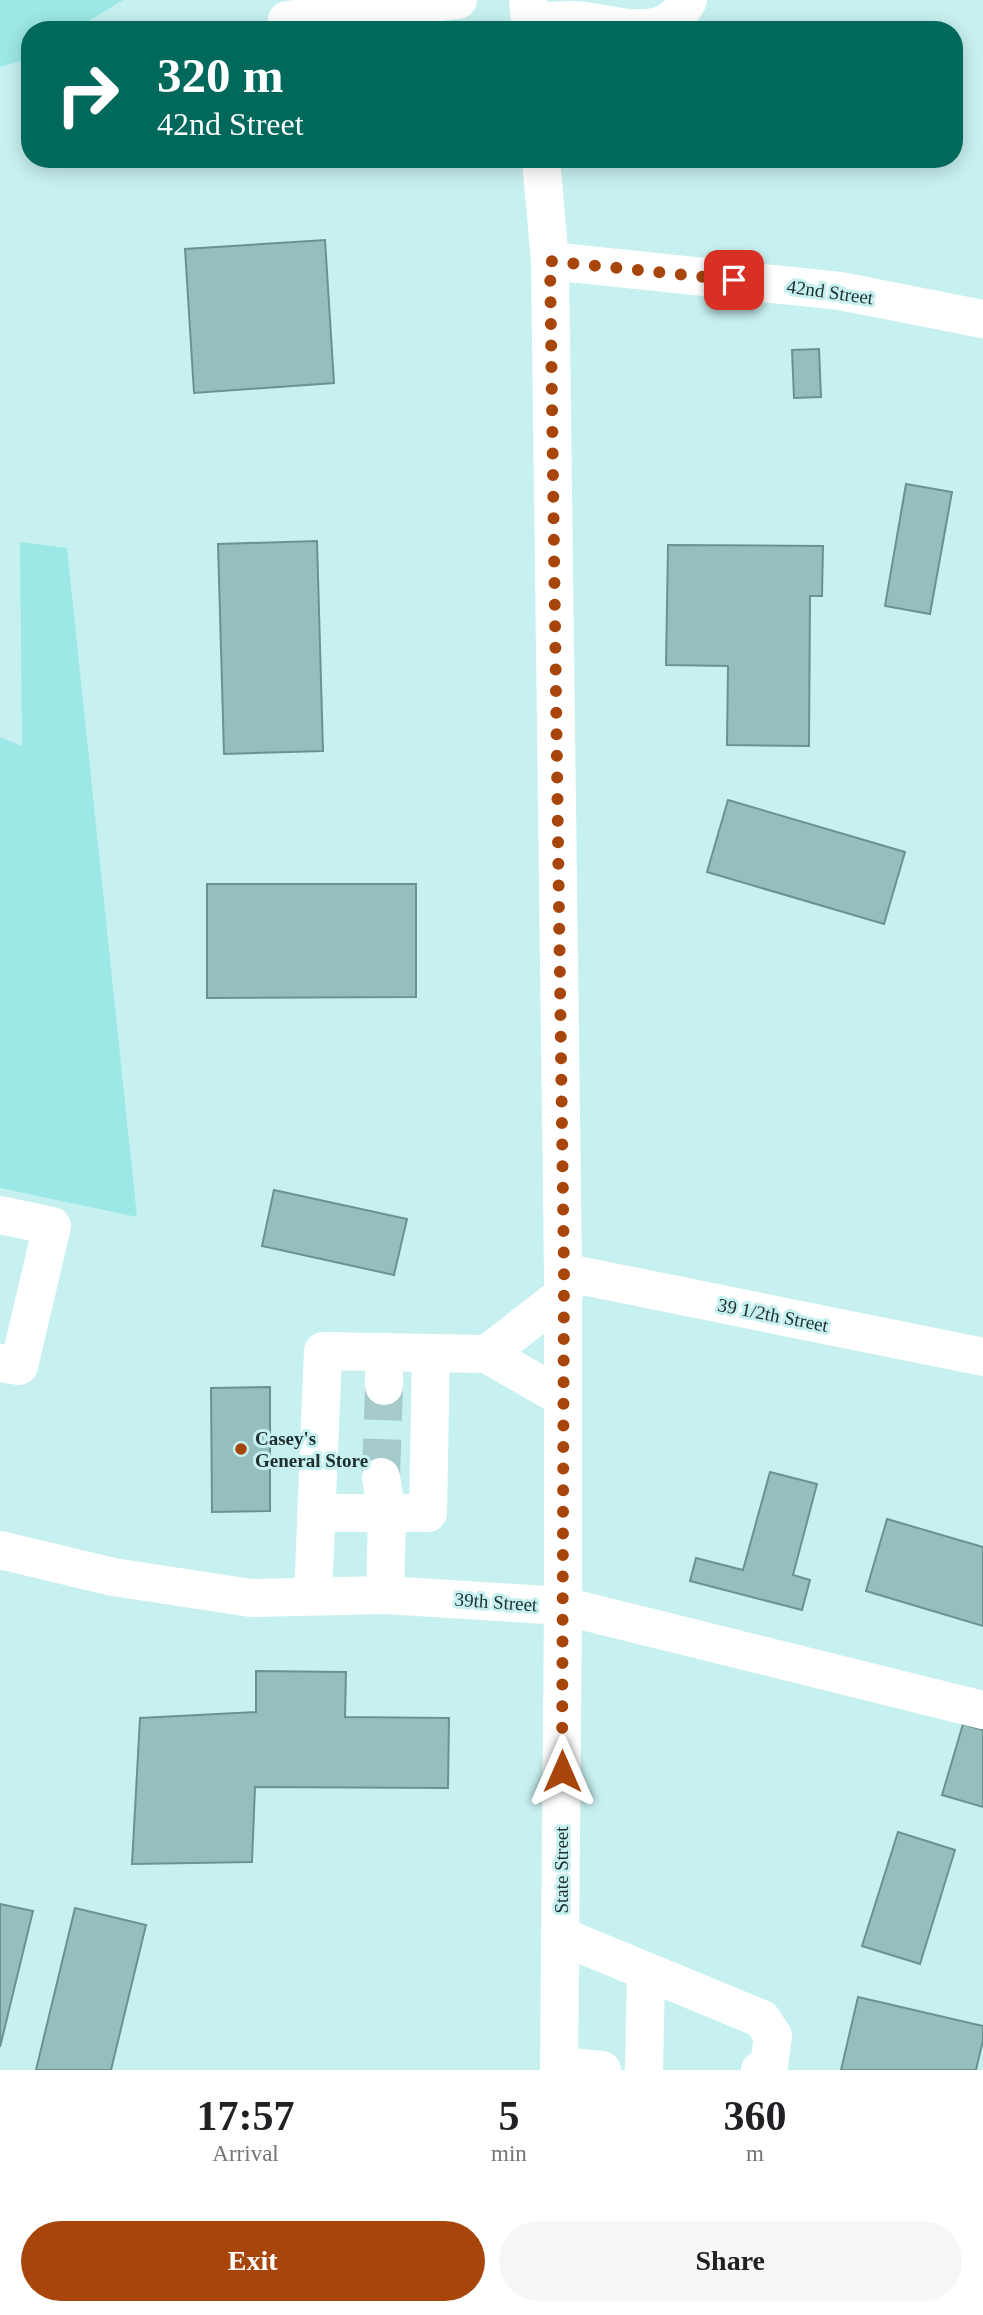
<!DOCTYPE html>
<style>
body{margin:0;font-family:Georgia,serif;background:#f6f6f6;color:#202124;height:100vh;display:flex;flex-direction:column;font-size:26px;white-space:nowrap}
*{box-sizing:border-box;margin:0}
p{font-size:23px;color:#757577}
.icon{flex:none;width:38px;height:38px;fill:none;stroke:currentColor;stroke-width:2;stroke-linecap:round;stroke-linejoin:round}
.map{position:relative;height:2070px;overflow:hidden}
.side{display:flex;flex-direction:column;background:#fff;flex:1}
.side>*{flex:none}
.top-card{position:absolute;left:21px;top:21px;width:942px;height:147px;border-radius:28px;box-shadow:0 4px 18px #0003;background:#00695c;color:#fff;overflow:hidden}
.pin{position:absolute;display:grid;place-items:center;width:60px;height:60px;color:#fff;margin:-30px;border-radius:14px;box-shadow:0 4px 10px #0006}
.me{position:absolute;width:77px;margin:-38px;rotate:0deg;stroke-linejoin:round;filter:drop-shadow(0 0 5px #0008)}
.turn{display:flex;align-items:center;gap:24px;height:147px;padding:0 21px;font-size:32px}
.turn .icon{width:91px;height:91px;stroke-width:2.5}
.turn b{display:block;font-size:49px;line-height:60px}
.eta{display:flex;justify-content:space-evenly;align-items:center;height:119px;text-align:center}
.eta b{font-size:42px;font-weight:700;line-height:49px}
.button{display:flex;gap:14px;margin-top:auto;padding:14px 21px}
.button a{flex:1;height:80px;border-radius:42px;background:#a8450b;color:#fff;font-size:28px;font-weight:700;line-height:80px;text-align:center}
.button a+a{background:#f6f6f6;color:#202124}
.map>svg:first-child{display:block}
.green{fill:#9ce8e6}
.building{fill:#95bebd;stroke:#6a9291;stroke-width:2}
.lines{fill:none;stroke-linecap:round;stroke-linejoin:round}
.minor-tunnel{stroke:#a5cac9;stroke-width:38;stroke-dasharray:38 19;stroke-linecap:butt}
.minor{stroke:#fff;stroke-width:38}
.major{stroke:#fff;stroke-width:38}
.route{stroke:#a8450b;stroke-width:12;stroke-dasharray:0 21.6}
.poi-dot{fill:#a8450b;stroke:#c7f1f0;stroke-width:2.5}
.labels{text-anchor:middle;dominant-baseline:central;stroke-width:6;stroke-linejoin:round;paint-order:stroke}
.street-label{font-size:19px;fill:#1e2f2e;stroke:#c7f1f0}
.poi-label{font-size:19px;font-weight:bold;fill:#1e2f2e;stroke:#c7f1f0;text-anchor:start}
</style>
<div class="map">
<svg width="983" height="2070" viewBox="0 0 983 2070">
<rect width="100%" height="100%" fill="#c7f1f0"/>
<path class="green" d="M 0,0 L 123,0 L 74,30 L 30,30 L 30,56 L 21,61 L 0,67 Z
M 20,542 L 67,548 L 137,1217 L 0,1188 L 0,737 L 22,746 Z"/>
<path class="building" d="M 325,240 L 334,383 L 194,393 L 185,249 Z
M 819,349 L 821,397 L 794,398 L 792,350 Z
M 906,484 L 952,492 L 930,614 L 885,606 Z
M 317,541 L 323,751 L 224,754 L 218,544 Z
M 668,545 L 823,546 L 822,596 L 810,596 L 809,746 L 727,745 L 728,666 L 666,665 Z
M 728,800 L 905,852 L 884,924 L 707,872 Z
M 207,884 L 416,884 L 416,997 L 207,998 Z
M 274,1190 L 407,1219 L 394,1275 L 262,1246 Z
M 270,1387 L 270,1511 L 212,1512 L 211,1388 Z
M 770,1472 L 817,1484 L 793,1575 L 810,1580 L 802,1610 L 690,1581 L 696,1558 L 743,1570 Z
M 887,1519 L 983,1547 L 983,1626 L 866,1591 Z
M 256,1671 L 346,1672 L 345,1717 L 449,1718 L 448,1788 L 255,1787 L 252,1862 L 132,1864 L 140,1718 L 256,1712 Z
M 963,1724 L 983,1730 L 983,1807 L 942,1795 Z
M 898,1832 L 955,1850 L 920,1964 L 862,1946 Z
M 0,1904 L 33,1911 L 0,2047 Z
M 75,1908 L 146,1925 L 111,2070 L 36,2070 Z
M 858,1997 L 983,2026 L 983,2040 L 976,2070 L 841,2070 Z"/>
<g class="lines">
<path class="minor-tunnel" d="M 381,1477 L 384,1386"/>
<path class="minor" d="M 287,20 L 458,0
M 530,22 C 544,21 559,20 574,20 C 614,22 664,47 688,0
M 550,261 L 840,291 L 983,319
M 0,1215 L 52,1226 L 19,1366 L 0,1363
M 563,1272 L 983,1357
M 384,1352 L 384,1386
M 563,1398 L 487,1354 L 564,1294
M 381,1477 L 387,1513 L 428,1513 L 431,1353
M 316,1513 L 387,1513 L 385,1595
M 0,1550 L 113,1577 L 251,1598 L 385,1595 L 563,1606 L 983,1710
M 313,1596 L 323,1351 L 487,1354
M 561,1936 L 762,2019 L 773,2036 L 769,2065 L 760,2070
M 560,2066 L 602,2070
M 644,2070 L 646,1973"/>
<path class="major" d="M 528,0 L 531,30
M 541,159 L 550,261 L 563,1272 L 563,1606 L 559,2070"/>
</g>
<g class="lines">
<path class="route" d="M 562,1771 L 564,1272 L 550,261 L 734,280"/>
</g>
<circle class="poi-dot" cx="241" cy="1449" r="7"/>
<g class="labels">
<g class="street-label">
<text transform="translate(830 292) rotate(8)">42nd Street</text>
<text transform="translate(773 1315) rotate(11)">39 1/2th Street</text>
<text transform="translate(496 1602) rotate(4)">39th Street</text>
<text transform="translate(561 1870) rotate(-90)">State Street</text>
</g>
<g class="poi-label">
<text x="255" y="1438">Casey's<tspan x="255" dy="22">General Store</tspan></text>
</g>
</g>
</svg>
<div class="pin" style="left:734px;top:280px;background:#d93025"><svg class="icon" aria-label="arrive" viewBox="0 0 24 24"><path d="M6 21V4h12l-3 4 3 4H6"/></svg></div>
<svg class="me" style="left:562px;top:1771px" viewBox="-20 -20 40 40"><path d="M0-17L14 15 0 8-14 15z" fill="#a8450b" stroke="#fff" stroke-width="4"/></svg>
<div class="top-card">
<div class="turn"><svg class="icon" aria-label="right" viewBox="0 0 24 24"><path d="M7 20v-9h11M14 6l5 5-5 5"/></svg><div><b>320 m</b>42nd Street</div></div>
</div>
</div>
<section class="side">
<div class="eta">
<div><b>17:57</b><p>Arrival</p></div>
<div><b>5</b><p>min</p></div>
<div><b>360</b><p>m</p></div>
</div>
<div class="button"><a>Exit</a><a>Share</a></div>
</section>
